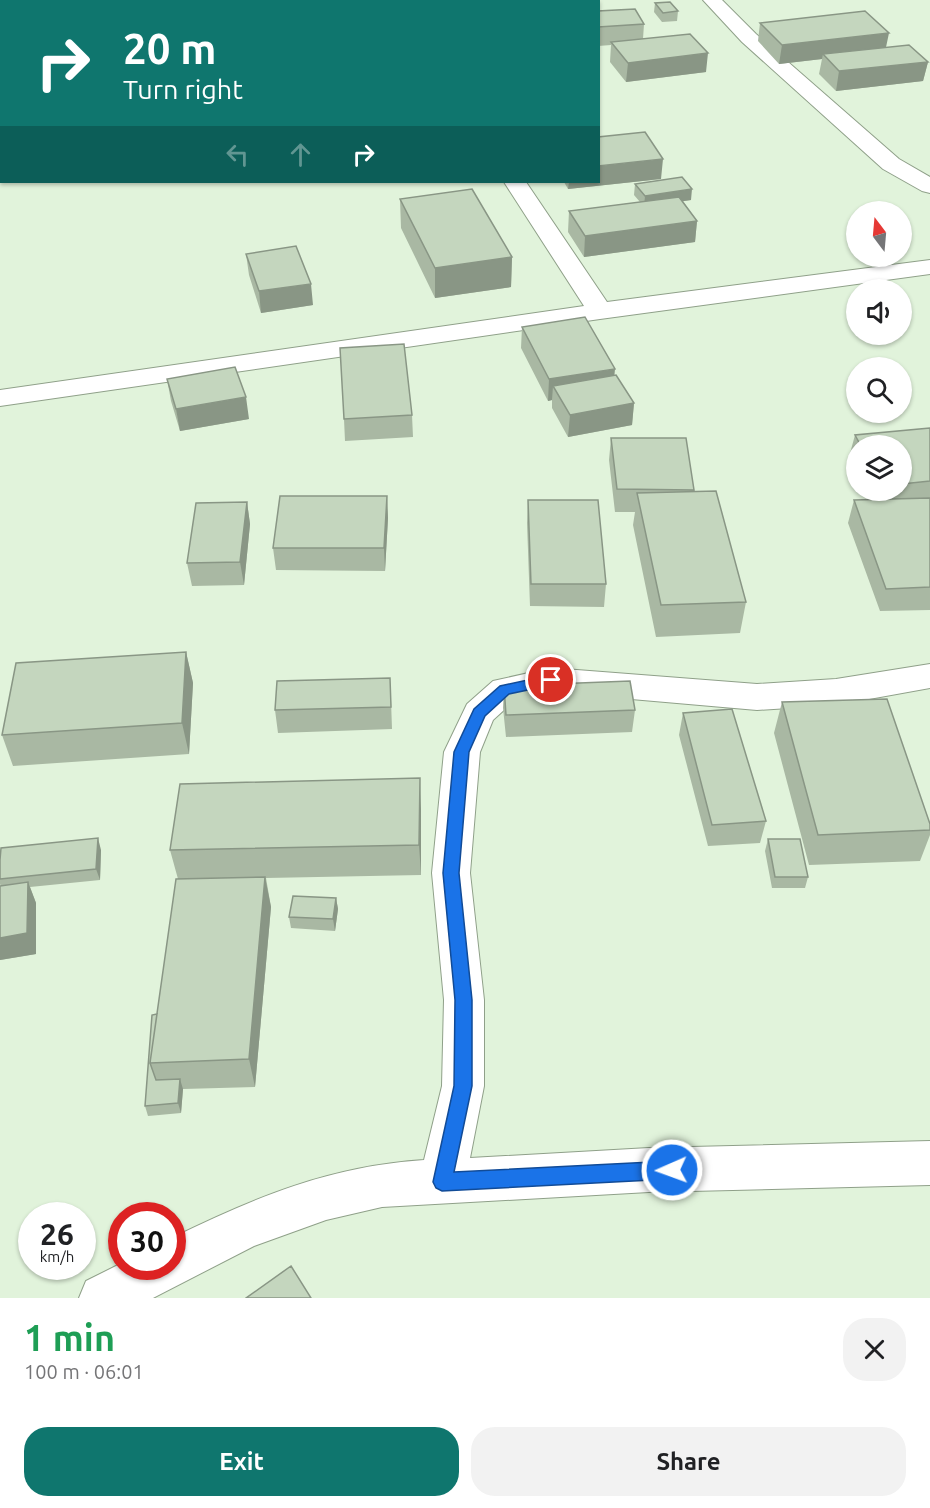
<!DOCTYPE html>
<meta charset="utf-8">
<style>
body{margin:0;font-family:Ubuntu,sans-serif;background:#f2f2f2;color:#202124;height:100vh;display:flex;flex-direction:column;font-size:22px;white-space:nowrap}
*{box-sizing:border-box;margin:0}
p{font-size:20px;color:#757577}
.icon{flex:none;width:33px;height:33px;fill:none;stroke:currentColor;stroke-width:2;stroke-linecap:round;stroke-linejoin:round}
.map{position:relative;height:1298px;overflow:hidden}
.panel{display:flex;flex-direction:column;background:#fff;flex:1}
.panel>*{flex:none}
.hud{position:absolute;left:0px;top:0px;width:600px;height:183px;box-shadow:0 2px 4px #0004;background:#0f766e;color:#fff;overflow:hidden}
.needle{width:39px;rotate:344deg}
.buttons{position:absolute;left:846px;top:201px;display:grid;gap:12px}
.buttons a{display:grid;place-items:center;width:66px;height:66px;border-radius:50%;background:#fff;box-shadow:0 2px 4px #0004;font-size:30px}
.speed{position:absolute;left:18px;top:1202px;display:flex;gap:12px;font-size:30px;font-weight:700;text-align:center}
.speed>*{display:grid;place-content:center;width:78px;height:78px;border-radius:50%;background:#fff;box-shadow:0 2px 4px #0004;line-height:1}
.speed small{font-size:15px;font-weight:400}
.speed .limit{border:9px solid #d22;background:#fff;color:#111}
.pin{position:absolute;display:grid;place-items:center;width:51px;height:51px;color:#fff;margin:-26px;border:3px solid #fff;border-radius:50%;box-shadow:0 2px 6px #0007}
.me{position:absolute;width:66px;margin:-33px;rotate:268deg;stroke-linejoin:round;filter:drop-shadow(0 0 4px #0008)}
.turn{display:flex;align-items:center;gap:21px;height:126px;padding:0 24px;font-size:27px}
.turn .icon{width:78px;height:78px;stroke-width:2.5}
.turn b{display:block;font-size:42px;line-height:51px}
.lanes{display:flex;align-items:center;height:57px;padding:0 24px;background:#0003;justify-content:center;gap:30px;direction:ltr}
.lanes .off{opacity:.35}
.round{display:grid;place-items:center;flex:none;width:63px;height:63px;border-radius:24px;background:#f2f2f2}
.headline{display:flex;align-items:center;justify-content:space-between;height:102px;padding:0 24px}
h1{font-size:36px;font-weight:700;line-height:45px;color:#1e9e55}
.cta{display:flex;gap:12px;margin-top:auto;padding:12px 24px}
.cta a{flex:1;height:69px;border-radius:24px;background:#0f766e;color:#fff;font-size:24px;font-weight:700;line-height:69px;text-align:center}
.cta a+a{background:#f2f2f2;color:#202124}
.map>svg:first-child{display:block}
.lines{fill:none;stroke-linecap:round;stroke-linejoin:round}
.minor-casing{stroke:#8fa089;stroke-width:2}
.minor{fill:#fff;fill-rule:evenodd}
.wall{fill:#a9b8a3}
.shaded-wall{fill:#899685}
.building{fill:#c4d6be;stroke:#899685;stroke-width:1.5}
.route{fill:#1a73e8;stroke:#114b97;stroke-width:1.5}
</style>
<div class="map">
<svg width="930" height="1298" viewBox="0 0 930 1298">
<rect width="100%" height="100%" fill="#e1f3db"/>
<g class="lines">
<g class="minor-casing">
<path id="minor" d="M 328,0 L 347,0 L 327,2 Z
M 387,0 L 405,0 L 406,2 L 388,2 Z
M 703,0 L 722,0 L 756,34 L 899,159 L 930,177 L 930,193 L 922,191 L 883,169 L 742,42 Z
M 504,182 L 526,182 L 607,302 L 930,260 L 930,274 L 600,319 L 0,406 L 0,390 L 584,306 Z
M 930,664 L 930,688 L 836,705 L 757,710 L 551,692 L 515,700 L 493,720 L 480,752 L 470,873 L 484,1000 L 484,1086 L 470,1158 L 649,1148 L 930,1141 L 930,1185 L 649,1192 L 382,1207 L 326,1220 L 254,1246 L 153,1298 L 79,1298 L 86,1281 L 122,1263 L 122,1266 L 172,1266 L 172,1238 C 255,1197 331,1166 424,1160 L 442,1086 L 444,1000 L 432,873 L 444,752 L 467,704 L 493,681 L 551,668 L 757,684 L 836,679 Z"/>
</g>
<use href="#minor" class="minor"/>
</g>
<path class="wall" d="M 655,3 L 678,11 L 677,21 L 662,22 L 654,12 Z
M 598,11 L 644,24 L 643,39 L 706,72 L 626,82 L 610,62 L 611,45 L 598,46 Z
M 760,23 L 886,48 L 928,62 L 923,81 L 836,91 L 819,74 L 822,59 L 779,64 L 758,41 Z
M 0,26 L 2,26 L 2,61 L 0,61 Z
M 661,179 L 568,189 L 564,182 L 598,182 Z
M 635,184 L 691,200 L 683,201 L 697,221 L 695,242 L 584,257 L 568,232 L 569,211 L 640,202 L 634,195 Z
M 400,199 L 512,257 L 511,287 L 435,298 L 401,228 Z
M 246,254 L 313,305 L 261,313 L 249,275 Z
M 522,327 L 614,376 L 634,403 L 632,425 L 568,437 L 552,408 L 552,400 L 548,401 L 521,348 Z
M 167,379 L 249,419 L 180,431 L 171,401 Z
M 412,415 L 413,437 L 345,441 L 344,419 Z
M 930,428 L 930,610 L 880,611 L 848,523 L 854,500 L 872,500 L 867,490 L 902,490 L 902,446 L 856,446 L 856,471 L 849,457 L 855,435 Z
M 611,438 L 694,490 L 694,491 L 746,602 L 740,633 L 656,637 L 633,525 L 635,512 L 615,512 L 609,460 Z
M 387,496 L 388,518 L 385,571 L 276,570 L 273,548 Z
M 528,500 L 606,584 L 604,607 L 530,606 L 527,523 Z
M 247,502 L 250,524 L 244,585 L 192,586 L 187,563 Z
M 186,652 L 193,683 L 189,754 L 13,766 L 2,735 Z
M 504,686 L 635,710 L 632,732 L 506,737 L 503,708 Z
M 391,700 L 392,729 L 278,733 L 275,710 Z
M 782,702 L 930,824 L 930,835 L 920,861 L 809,865 L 774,733 Z
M 683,713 L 766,821 L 760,843 L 708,846 L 679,735 Z
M 421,809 L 421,875 L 266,878 L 271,907 L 255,1087 L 183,1089 L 181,1113 L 148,1116 L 145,1106 L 157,1014 L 178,879 L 170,850 Z
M 768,839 L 808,877 L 805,888 L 772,888 L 765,851 Z
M 101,850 L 100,880 L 30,887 L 36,903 L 36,954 L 0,960 L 0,886 L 1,886 L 0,884 L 0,860 Z
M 336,898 L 338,909 L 335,931 L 291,928 L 289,917 Z"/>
<path class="shaded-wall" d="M 889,33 L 885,52 L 823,54 L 822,59 L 779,64 L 782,45 Z
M 708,53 L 706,72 L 626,82 L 628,63 Z
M 928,62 L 923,81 L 836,91 L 839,71 Z
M 663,159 L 661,179 L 568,189 L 569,182 L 598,182 L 598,166 Z
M 692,189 L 691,200 L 644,207 L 645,196 Z
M 697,221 L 695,242 L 584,257 L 585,236 Z
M 512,257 L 511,287 L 435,298 L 435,268 Z
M 311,284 L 313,305 L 261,313 L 259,291 Z
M 615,369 L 613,391 L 553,386 L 552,400 L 548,401 L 549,379 Z
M 246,397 L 249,419 L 180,431 L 176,409 Z
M 634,403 L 632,425 L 568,437 L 570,415 Z
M 387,496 L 388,518 L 385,571 L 384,548 Z
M 247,502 L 250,524 L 244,585 L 240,562 Z
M 186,652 L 193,683 L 189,754 L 182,723 Z
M 420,778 L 421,809 L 421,875 L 419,845 Z
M 98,838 L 101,850 L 100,880 L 96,869 Z
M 265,877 L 271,907 L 255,1087 L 249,1059 Z
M 28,882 L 36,903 L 36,954 L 0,960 L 0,938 Z
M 336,898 L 338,909 L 335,931 L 333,919 Z
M 180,1079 L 183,1089 L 181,1113 L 178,1103 Z"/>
<path class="building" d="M 138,0 L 229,0 L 229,2 L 138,2 Z
M 413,0 L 480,0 L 481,2 L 414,2 Z
M 670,2 L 678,11 L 663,13 L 655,3 Z
M 635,9 L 644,24 L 598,27 L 598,11 Z
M 865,11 L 889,33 L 782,45 L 760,23 Z
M 0,26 L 2,26 L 2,42 L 0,42 Z
M 690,34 L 708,53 L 628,63 L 611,42 Z
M 909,45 L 928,62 L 839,71 L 823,54 Z
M 645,132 L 663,159 L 598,166 L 598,137 Z
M 682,177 L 692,189 L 645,196 L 635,184 Z
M 472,189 L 512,257 L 435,268 L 400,199 Z
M 679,197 L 697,221 L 585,236 L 569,211 Z
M 296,246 L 311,284 L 259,291 L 246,254 Z
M 585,317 L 615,369 L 549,379 L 522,327 Z
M 404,344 L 412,415 L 344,419 L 340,348 Z
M 235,367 L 246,397 L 176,409 L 167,379 Z
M 616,375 L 634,403 L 570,415 L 553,386 Z
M 930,428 L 930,481 L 902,484 L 902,446 L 861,446 L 855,435 Z
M 611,438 L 686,438 L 694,490 L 617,489 Z
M 716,491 L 746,602 L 661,605 L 637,493 Z
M 280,496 L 387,496 L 384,548 L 273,548 Z
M 930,498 L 930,587 L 886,589 L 854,500 Z
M 528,500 L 598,500 L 606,584 L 531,584 Z
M 247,502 L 240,562 L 187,563 L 196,503 Z
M 186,652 L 182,723 L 2,735 L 16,663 Z
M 390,678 L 391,707 L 275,710 L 277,681 Z
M 630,681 L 635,710 L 506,715 L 504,686 Z
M 887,699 L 930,824 L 930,830 L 818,835 L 782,702 Z
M 732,709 L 766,821 L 712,825 L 683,713 Z
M 420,778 L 419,845 L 170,850 L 180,784 Z
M 98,838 L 96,869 L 0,879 L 0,860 L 1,848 Z
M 768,839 L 800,839 L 808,877 L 775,877 Z
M 265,877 L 249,1059 L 150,1063 L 176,879 Z
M 28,882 L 27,933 L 0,938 L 0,886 Z
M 293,896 L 336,898 L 333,919 L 289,917 Z
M 157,1014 L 150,1063 L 156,1080 L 180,1079 L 178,1103 L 145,1106 L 152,1015 Z
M 291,1266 L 311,1298 L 246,1298 Z"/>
<path class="route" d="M 551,675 L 556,676 L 558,680 L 556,684 L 509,694 L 485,716 L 469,752 L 459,873 L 472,1000 L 472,1086 L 454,1172 L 672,1161 L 679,1163 L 681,1170 L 679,1176 L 672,1179 L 442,1191 L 436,1188 L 433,1182 L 454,1086 L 455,1000 L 443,873 L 454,752 L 474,709 L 500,686 Z"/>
</svg>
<div class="buttons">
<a><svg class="needle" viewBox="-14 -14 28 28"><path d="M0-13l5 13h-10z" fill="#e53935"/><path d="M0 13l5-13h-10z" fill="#757577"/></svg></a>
<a><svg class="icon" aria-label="sound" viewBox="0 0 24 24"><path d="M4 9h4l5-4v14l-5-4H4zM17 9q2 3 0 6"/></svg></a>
<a><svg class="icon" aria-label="search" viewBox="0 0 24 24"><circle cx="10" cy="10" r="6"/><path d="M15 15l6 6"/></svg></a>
<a><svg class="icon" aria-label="layers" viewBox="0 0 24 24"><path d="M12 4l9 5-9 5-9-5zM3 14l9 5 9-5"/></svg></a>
</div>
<div class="speed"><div>26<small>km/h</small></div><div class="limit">30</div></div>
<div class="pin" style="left:551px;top:680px;background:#d93025"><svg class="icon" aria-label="arrive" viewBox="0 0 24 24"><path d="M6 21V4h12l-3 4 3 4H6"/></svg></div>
<svg class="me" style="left:672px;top:1170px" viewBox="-20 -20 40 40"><circle r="17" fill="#1a73e8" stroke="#fff" stroke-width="3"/><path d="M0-11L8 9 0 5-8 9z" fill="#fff"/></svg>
<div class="hud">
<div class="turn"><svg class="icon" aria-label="right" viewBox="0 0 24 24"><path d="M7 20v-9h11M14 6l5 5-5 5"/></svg><div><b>20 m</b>Turn right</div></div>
<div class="lanes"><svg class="icon off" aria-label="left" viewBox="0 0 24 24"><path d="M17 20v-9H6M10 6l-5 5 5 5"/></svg><svg class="icon off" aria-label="ahead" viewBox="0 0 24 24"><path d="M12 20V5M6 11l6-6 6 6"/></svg><svg class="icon" aria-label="right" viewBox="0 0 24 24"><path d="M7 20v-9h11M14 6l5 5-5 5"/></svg></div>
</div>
</div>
<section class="panel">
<div class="headline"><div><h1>1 min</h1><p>100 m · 06:01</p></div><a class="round"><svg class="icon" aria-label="close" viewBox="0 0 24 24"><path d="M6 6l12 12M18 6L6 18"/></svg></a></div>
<div class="cta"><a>Exit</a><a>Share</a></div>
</section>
